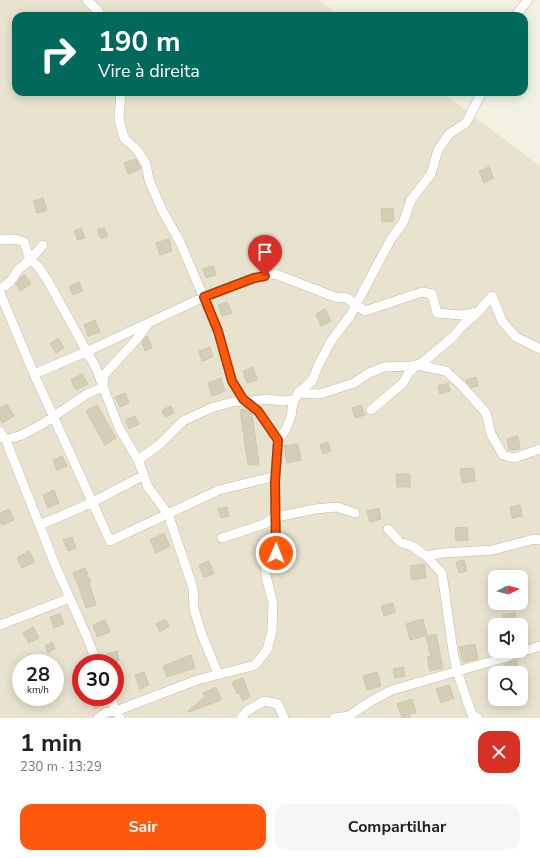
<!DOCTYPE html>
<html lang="pt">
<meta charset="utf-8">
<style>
body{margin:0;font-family:"Nunito Sans",sans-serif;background:#f6f6f6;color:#222;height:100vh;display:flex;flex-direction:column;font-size:15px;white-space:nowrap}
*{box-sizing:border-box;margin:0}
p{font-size:13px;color:#767676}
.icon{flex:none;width:22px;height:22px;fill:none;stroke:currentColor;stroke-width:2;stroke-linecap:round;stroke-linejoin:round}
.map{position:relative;height:718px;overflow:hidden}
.side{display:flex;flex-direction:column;background:#fff;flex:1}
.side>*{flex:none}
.hud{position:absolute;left:12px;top:12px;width:516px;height:84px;border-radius:12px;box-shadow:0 2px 10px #0003;background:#00695c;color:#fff;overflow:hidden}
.needle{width:26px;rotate:84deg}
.buttons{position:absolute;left:488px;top:570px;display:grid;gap:8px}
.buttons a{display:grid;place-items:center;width:40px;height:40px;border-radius:8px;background:#fff;box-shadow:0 2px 10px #0003;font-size:20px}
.speed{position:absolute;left:12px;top:654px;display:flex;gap:8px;font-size:20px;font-weight:700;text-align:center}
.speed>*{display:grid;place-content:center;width:52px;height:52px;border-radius:50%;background:#fff;box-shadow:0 2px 10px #0003;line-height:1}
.speed small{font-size:10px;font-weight:400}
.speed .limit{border:6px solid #d22;background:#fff;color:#111}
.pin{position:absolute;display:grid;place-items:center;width:34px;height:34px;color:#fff;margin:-41px -17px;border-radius:50% 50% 50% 0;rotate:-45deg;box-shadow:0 0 4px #0007}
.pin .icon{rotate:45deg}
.me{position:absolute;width:44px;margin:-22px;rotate:1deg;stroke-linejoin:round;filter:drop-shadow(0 0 3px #0008)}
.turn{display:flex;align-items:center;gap:14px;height:84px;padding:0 20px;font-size:18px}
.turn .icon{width:52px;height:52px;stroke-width:2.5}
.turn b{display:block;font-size:28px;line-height:34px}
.round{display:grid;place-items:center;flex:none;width:42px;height:42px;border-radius:12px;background:#f6f6f6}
.headline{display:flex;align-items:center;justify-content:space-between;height:68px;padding:0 20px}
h1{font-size:24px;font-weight:700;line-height:30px}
.action{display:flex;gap:8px;margin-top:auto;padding:8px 20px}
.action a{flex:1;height:46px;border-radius:12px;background:#ff580c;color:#fff;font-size:16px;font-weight:700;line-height:46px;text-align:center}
.action a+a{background:#f6f6f6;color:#222}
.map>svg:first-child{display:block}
.residential{fill:#e7e3cf;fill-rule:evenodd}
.building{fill:#d4ceb6;stroke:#d0c7a9}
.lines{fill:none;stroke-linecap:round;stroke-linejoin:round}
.street-casing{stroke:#c1bca6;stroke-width:10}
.street{stroke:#fff;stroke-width:9}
.route-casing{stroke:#a63908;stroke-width:10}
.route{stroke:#ff580c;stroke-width:7}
</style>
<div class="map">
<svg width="540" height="718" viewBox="0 0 540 718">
<rect width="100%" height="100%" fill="#f2f0e1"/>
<path class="residential" d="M 0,0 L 318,0 L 340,16 L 16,16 L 16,92 L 441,92 L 540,166 L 540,718 L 0,718 ZM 495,577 L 521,577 L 521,603 L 495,603 ZM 495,625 L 521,625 L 521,651 L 495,651 ZM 21,663 L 55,663 L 55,697 L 21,697 ZM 81,663 L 115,663 L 115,697 L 81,697 ZM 495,673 L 521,673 L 521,699 L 495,699 Z"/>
<path class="building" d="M 136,159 L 141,169 L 128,174 L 124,163 Z
M 489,167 L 494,178 L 484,183 L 479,171 Z
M 43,198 L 47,210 L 37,213 L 34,201 Z
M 393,208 L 394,221 L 382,222 L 381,209 Z
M 81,228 L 85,238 L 78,240 L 74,231 Z
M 104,228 L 108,236 L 101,239 L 97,230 Z
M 169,239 L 172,251 L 160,255 L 156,243 Z
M 213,266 L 216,275 L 206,278 L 203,269 Z
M 25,275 L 31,284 L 20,291 L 16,284 L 20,278 Z
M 79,282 L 83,291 L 73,295 L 69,287 Z
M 227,302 L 232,313 L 222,316 L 218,305 Z
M 325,309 L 331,321 L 321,326 L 316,314 Z
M 95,320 L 100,332 L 88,336 L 84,325 Z
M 147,336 L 152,348 L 145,351 L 142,342 Z
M 58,338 L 64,348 L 56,353 L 50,344 Z
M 210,347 L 213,357 L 202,361 L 199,351 Z
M 253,367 L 257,380 L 247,383 L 243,371 Z
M 82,374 L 88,384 L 76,390 L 71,380 Z
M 476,377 L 478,386 L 471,388 L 467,383 L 466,380 Z
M 221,378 L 225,391 L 212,396 L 208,383 Z
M 448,383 L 450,391 L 440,394 L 438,386 Z
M 125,393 L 129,403 L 120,407 L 115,397 Z
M 7,404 L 14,416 L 2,423 L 0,418 L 0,408 Z
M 97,405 L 116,438 L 105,445 L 86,411 Z
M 361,405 L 365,415 L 355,418 L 352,408 Z
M 171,406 L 174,413 L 165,417 L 162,410 Z
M 246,409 L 252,414 L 259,464 L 248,465 L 240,410 Z
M 135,416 L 139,424 L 129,429 L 125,420 Z
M 518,436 L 520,449 L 509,450 L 507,439 Z
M 328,442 L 331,451 L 323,454 L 320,445 Z
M 298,444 L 301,460 L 287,463 L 284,446 Z
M 62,456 L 67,466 L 57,470 L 53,460 Z
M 474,468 L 475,481 L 462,483 L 460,469 Z
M 396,474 L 410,474 L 410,487 L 397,487 Z
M 54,490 L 59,503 L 48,508 L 43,495 Z
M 520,505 L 522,516 L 512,518 L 510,507 Z
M 227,507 L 229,516 L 221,518 L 218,509 Z
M 379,508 L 381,519 L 370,522 L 367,511 Z
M 9,509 L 14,520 L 2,525 L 0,521 L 0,513 Z
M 467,527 L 468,540 L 456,541 L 455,528 Z
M 164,533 L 170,546 L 156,553 L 150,540 Z
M 72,537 L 76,548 L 68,551 L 63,540 Z
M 29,551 L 35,562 L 22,568 L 17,558 Z
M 464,560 L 467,571 L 459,573 L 456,562 Z
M 209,561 L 214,574 L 204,577 L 199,565 Z
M 424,564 L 426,578 L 412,580 L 410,566 Z
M 85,568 L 91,582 L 89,583 L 96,605 L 86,608 L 79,587 L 73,573 Z
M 393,603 L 395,612 L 384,616 L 381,606 Z
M 515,613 L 517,624 L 505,625 L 503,615 Z
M 60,614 L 64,624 L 54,628 L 50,617 Z
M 165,619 L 169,626 L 160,632 L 156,624 Z
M 423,619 L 427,635 L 410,640 L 406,624 Z
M 105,620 L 110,632 L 97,637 L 93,625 Z
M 33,627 L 39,638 L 29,643 L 23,633 Z
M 436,634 L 443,668 L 430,671 L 427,657 L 431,656 L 426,637 Z
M 52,642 L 55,649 L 48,653 L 45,646 Z
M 475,644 L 478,659 L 463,662 L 459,647 Z
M 117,651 L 119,661 L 107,663 L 105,655 Z
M 191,655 L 195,668 L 167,677 L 163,666 Z
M 516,660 L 520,673 L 507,673 L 504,664 Z
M 403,667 L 405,676 L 395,678 L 393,669 Z
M 144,672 L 149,685 L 140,689 L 135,675 Z
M 377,672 L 381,686 L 367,690 L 363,676 Z
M 243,678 L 250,697 L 243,701 L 239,693 L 237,694 L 232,682 Z
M 449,685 L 454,698 L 441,703 L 436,689 Z
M 216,687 L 221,700 L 189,712 L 188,711 L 205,697 L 203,693 Z
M 97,697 L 101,697 L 104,704 L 94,709 L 90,700 Z
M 412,699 L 416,712 L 410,714 L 410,718 L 402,718 L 397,704 Z"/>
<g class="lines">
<g class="street-casing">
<path id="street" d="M 87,0 L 97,10 L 101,16
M 515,16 L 528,0
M 121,92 L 119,119 L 124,138 L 137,150 L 146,164 L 149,180 L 162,210 L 180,242 L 218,331 L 232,381 L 243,399 L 258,411 L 278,440
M 0,239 L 3,240 L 15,239 L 24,242 L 30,260 L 38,266 L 49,283 L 96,368 L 119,428 L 138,460 L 148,487 L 168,514 L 193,588 L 194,609 L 201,632 L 218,674
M 0,289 L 10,282 L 18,270 L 30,260 L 43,245
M 0,293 L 34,374 L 110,541 L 219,490 L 276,476
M 34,374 L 86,352 L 204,297 L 254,278 L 275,274 L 335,297 L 347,298 L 365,311 L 422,292 L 432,294 L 437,313 L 462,315 L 478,312
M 298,393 L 320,394 L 354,383 L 369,373 L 384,367 L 411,366 L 422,363 L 454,336 L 462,326 L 478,312 L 492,296 L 502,321 L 516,337 L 540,349
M 371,410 L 403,383 L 409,372 L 417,365 L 446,371 L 462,386 L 486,413 L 491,434 L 503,455 L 514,458 L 540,449
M 0,431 L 7,443 L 56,567 L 87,637 L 97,663
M 0,437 L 8,439 L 22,435 L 44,423 L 87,394 L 103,387 L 104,375 L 136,340 L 148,324
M 138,460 L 159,445 L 183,421 L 211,408 L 232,402 L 245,401 L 252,401 L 265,399 L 283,401 L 294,400
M 40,525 L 93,502 L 144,475
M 388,529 L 400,542 L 412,546 L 426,556 L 443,553 L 493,550 L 534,539 L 540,540
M 222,538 L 264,524 L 276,517 L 315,509 L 337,507 L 355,513
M 426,556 L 442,573 L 453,651 L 457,671 L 472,715 L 478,718
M 0,625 L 70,598
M 110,697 L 120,718
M 98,718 L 107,712 L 116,711 L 197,680 L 255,665 L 267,650 L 272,631 L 273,603 L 266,576 L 265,564 L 276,553 L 275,482 L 278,440 L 286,429 L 291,416 L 293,403 L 298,393 L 312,381 L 319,364 L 331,341 L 350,316 L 391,239 L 403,223 L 411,200 L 431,174 L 438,150 L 449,134 L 466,123 L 482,92
M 241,718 L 247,711 L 264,701 L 278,704 L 284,718
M 334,718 L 349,716 L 371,701 L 392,690 L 503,658 L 540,646"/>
</g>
<use href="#street" class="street"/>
</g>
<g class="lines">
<g class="route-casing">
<path id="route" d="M 265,276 L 254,278 L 204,297 L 218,331 L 232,381 L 243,399 L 258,411 L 278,440 L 275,482 L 276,553"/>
</g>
<use href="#route" class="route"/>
</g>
</svg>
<div class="buttons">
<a><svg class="needle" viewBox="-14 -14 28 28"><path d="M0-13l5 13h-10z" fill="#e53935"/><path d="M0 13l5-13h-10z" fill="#767676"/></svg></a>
<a><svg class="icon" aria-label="sound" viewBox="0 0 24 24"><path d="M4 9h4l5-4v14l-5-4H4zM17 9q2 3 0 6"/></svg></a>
<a><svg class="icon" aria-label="search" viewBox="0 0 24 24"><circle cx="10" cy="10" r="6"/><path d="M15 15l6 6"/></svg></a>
</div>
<div class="speed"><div>28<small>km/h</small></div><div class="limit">30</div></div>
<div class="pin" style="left:265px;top:276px;background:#d93025"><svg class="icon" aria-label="arrive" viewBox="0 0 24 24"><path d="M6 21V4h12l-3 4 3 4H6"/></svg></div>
<svg class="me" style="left:276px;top:553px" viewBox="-20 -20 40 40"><circle r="17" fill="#ff580c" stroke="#fff" stroke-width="3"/><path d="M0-11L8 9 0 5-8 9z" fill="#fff"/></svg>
<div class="hud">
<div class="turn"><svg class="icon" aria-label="right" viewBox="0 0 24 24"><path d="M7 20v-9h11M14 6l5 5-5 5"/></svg><div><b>190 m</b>Vire à direita</div></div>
</div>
</div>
<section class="side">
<div class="headline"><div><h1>1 min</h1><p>230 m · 13:29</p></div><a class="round" style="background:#d93025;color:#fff"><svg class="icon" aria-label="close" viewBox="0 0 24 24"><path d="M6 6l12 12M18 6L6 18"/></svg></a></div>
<div class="action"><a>Sair</a><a>Compartilhar</a></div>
</section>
